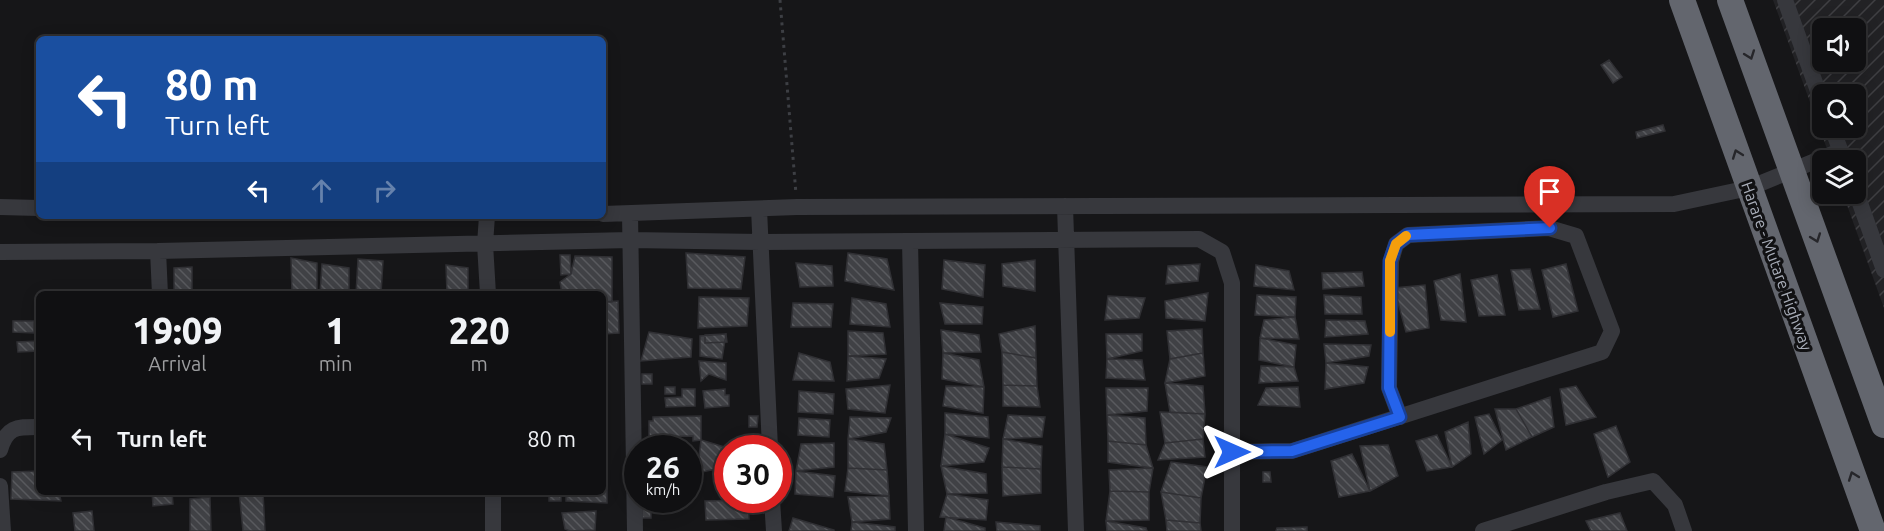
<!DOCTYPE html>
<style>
body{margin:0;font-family:Ubuntu,sans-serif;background:#1e1e20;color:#f1f3f6;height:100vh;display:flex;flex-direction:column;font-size:22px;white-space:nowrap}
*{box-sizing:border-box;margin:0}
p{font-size:20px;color:#9c9d9f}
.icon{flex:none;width:33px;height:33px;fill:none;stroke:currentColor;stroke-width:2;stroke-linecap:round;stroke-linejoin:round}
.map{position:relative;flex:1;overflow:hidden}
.sheet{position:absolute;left:36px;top:291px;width:570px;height:204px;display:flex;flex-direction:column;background:#101012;border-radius:9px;box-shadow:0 3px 15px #0003,0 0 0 2px #303032}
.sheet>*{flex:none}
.banner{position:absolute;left:36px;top:36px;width:570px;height:183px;border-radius:9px;box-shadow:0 3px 15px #0003,0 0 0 2px #303032;background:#1a4fa0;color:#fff;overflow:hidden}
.controls{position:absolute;left:1812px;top:18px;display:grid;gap:12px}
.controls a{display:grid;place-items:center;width:54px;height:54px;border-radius:9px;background:#101012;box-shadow:0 3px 15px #0003,0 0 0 2px #303032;font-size:30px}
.speed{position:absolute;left:624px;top:435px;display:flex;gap:12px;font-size:30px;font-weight:700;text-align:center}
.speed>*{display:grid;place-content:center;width:78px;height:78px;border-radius:50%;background:#101012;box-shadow:0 3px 15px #0003,0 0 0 2px #303032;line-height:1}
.speed small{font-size:15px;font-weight:400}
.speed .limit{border:9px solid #d22;background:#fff;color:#111}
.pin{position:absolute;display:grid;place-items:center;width:51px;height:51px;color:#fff;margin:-62px -26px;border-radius:50% 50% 50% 0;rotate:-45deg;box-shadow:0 0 6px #0007}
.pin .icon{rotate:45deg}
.me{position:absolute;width:66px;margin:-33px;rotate:90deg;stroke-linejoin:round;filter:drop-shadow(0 0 4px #0008)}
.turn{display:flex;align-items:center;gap:21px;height:126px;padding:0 30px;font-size:27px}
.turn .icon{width:78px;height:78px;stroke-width:2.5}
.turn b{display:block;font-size:42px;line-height:51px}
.lanes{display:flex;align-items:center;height:57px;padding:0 30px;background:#0003;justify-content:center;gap:30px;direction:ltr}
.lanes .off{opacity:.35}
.eta{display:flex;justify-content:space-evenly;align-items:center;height:102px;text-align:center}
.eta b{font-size:36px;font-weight:800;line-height:42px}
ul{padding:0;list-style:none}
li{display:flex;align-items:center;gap:18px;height:90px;padding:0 30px}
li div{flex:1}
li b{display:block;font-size:22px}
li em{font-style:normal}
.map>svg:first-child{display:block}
.industrial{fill:url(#industrial-furrows);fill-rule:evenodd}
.building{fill:url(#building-back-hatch);stroke:#303034;stroke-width:1.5}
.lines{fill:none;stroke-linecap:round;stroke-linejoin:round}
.path{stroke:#3d3f44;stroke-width:3;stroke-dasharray:3 4.5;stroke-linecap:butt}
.minor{stroke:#37383d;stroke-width:16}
.highway{stroke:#63666e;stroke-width:26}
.oneway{stroke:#26262a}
.route-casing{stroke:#184099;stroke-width:15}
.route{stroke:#2563eb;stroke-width:10}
.slow{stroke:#f59e0b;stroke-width:10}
.labels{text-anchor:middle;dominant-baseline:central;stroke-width:6;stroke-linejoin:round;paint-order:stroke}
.street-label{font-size:16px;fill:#a8adb8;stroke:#111113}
</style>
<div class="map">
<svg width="1884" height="531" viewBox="0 0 1884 531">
<defs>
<pattern id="industrial-furrows" width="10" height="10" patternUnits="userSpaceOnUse" patternTransform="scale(1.5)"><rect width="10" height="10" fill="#222225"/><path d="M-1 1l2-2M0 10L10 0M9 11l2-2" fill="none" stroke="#3f3f43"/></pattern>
<pattern id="building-back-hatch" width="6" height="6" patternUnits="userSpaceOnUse" patternTransform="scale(1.5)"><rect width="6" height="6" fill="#404145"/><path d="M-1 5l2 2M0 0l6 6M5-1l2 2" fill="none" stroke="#595a5e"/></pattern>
</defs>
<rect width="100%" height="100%" fill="#161618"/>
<path class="industrial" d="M 1773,0 L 1884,0 L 1884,308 L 1843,194 L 1856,194 L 1856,160 L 1831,160 ZM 1822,28 L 1856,28 L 1856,62 L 1822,62 ZM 1822,94 L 1856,94 L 1856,128 L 1822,128 Z"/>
<path class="building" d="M 1609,60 L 1622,77 L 1613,83 L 1601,65 Z
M 1663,125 L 1665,131 L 1637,138 L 1636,132 Z
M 686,253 L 745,257 L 741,289 L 688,288 Z
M 848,253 L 887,259 L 894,290 L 845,281 Z
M 560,255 L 570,255 L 571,274 L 561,275 Z
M 575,256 L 612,257 L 612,302 L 603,302 L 603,294 L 562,294 L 560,282 L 571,274 Z
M 291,258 L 317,263 L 317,294 L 292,294 Z
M 358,259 L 383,261 L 381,294 L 356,294 Z
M 944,260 L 985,265 L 983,297 L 942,289 Z
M 1035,260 L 1035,291 L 1003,286 L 1002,264 Z
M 796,263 L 832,266 L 833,286 L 800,287 Z
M 322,264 L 349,268 L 349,294 L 320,294 Z
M 1200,264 L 1198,281 L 1166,284 L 1168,266 Z
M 1566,264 L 1578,311 L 1553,317 L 1542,270 Z
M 446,265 L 468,268 L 468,294 L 447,294 Z
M 1256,265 L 1289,271 L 1294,290 L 1254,286 Z
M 192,267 L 192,294 L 174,294 L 174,268 Z
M 1530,269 L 1540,309 L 1519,310 L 1511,270 Z
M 1362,272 L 1364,286 L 1323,289 L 1322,273 Z
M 1460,274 L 1466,322 L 1441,320 L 1434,281 Z
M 1497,275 L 1505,315 L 1479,316 L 1471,280 Z
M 1425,285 L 1429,328 L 1406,332 L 1394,288 Z
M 1208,293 L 1205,321 L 1166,318 L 1165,301 Z
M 1257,295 L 1296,297 L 1295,317 L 1255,315 Z
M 1324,295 L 1361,297 L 1362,314 L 1325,314 Z
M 1108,296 L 1145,298 L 1139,318 L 1105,320 Z
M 699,297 L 749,298 L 747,326 L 698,328 Z
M 852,298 L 886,304 L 890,327 L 850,324 Z
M 618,301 L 619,333 L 603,334 L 603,302 Z
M 793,303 L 833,304 L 831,327 L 791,327 Z
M 940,303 L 983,307 L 982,324 L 945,324 Z
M 1295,317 L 1299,339 L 1260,338 L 1264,320 Z
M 1326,320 L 1365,321 L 1368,334 L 1325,337 Z
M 13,321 L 34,321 L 34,333 L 13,332 Z
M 1035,326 L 1036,358 L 1002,352 L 999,334 Z
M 1202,329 L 1203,353 L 1170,359 L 1167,331 Z
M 941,330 L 979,335 L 981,352 L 943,353 Z
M 848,331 L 883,333 L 886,354 L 848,356 Z
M 649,332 L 692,339 L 691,357 L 641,361 Z
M 726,334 L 727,342 L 705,343 L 705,335 Z
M 726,334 L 722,359 L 700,356 L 700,336 Z
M 1106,334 L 1142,334 L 1142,351 L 1107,359 Z
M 1260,338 L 1296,345 L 1294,367 L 1259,360 Z
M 39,341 L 39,351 L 18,352 L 17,342 Z
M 1324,344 L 1371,345 L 1369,356 L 1326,363 Z
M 1002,352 L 1036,358 L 1037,386 L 1003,385 Z
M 799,353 L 830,362 L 834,381 L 793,380 Z
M 943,353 L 979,360 L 984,387 L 942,379 Z
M 1203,353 L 1205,376 L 1165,383 L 1170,359 Z
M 848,356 L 886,359 L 879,378 L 847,381 Z
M 1107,359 L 1142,360 L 1145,380 L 1106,378 Z
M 699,361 L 726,363 L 726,380 L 709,374 L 701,381 Z
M 1326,363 L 1368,367 L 1364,383 L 1325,389 Z
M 1261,366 L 1294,367 L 1298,381 L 1259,383 Z
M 642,374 L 652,374 L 652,384 L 642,384 Z
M 1165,383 L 1203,386 L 1205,414 L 1170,412 Z
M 890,385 L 885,413 L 848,409 L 846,389 Z
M 1003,385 L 1037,386 L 1040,407 L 1003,406 Z
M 946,386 L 984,387 L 983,413 L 943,406 Z
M 1576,386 L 1596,417 L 1566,425 L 1560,389 Z
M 665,387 L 675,387 L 675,394 L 665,394 Z
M 1298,387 L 1300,407 L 1258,405 L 1266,388 Z
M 1106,388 L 1148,388 L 1147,411 L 1107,415 Z
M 682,389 L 695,389 L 695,406 L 666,407 L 665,398 L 682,397 Z
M 725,389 L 725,395 L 729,395 L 729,406 L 705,408 L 703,391 Z
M 799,391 L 834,394 L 833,414 L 798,412 Z
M 1550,397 L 1554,427 L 1532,437 L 1516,409 Z
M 1495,409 L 1516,409 L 1532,437 L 1506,450 Z
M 1160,412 L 1205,414 L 1203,439 L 1165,443 Z
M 945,413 L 988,417 L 989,438 L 945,434 Z
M 1489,414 L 1502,440 L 1484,454 L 1475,417 Z
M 1008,415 L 1045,417 L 1042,437 L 1003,439 Z
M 1107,415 L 1145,418 L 1146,445 L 1108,441 Z
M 701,416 L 701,440 L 693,441 L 693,436 L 649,437 L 649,421 L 653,421 L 653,417 Z
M 749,416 L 758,416 L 757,427 L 749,427 Z
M 850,417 L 891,418 L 886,432 L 848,439 Z
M 799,418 L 830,420 L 829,437 L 798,435 Z
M 1468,422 L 1471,454 L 1452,467 L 1445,432 Z
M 1616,426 L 1630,462 L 1608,477 L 1594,434 Z
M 945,434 L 989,448 L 984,462 L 941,466 Z
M 1437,435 L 1452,467 L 1427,471 L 1416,441 Z
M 848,439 L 884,444 L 887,470 L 848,468 Z
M 1003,439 L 1042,446 L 1041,469 L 1002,467 Z
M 1203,439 L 1205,457 L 1158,460 L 1165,443 Z
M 701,440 L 728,448 L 726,467 L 697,473 Z
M 1108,441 L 1146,445 L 1153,468 L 1108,462 Z
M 834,443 L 834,467 L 796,471 L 801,444 Z
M 1388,445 L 1398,476 L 1370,491 L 1360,446 Z
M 1352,454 L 1370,491 L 1339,497 L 1331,461 Z
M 1171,462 L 1207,467 L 1201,498 L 1161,492 Z
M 941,466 L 986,474 L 987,493 L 947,494 Z
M 1002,467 L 1041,469 L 1041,493 L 1003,496 Z
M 848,468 L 887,470 L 889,496 L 845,491 Z
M 1153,468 L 1149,492 L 1110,491 L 1109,470 Z
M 39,471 L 39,492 L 59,492 L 61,501 L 11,499 L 12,472 Z
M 796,471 L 835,476 L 833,497 L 795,494 Z
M 1263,472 L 1270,472 L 1271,482 L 1263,482 Z
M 603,481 L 607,481 L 607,503 L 566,501 L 566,492 L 603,492 Z
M 1110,491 L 1149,492 L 1149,520 L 1106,521 Z
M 152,492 L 172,492 L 173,504 L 153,506 Z
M 239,492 L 263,492 L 265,531 L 243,531 Z
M 549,492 L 561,492 L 561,501 L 549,501 Z
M 1161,492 L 1201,498 L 1200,523 L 1166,520 Z
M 947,494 L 988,500 L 986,520 L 940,517 Z
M 889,496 L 890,519 L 852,522 L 848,497 Z
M 210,497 L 211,531 L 190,531 L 190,499 Z
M 642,500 L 651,500 L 651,518 L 642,518 Z
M 651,500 L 665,500 L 664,509 L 651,507 Z
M 748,500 L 749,519 L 706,520 L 705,501 Z
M 92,511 L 94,531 L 75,531 L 73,513 Z
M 596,511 L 595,530 L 570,531 L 565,529 L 562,513 Z
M 1620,513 L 1627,531 L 1591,531 L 1586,521 Z
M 946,517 L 985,528 L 985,531 L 944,531 Z
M 793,518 L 834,530 L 834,531 L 789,531 Z
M 1166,520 L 1200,523 L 1201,531 L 1167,531 Z
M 1106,521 L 1146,528 L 1147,531 L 1107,531 Z
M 852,522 L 895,527 L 895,531 L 851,531 Z
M 996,522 L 1040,526 L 1040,531 L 997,531 Z
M 1307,527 L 1307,531 L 1276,531 L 1277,528 Z"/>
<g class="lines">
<path class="path" d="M 780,0 L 796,194"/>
<path class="minor" d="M 1785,0 L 1822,102
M 1832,128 L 1844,160
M 1856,192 L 1884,270
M 1065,206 L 1076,531
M 0,207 L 39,208
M 759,209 L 770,448
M 603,214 L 797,207 L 1674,204 L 1749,188 L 1840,151
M 630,214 L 635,531
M 487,216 L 485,244 L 488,294
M 910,241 L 916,531
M 158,251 L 160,294
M 0,252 L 158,251 L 630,240 L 760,242 L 1199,239 L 1222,252 L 1232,283 L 1232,531
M 0,450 C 7,426 17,427 39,427
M 1232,452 L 1292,451 L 1602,352 L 1612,331 L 1576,236 L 1549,228 L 1408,235 L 1396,244 L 1391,261 L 1389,388 L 1400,417
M 0,486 L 3,531
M 772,500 L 774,531
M 493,531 L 493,492
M 1483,531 L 1606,492 L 1653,481 L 1675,505 L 1684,531"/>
<path class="highway" d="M 1682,0 L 1873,531
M 1730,0 L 1884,425"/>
</g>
<defs><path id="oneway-chevron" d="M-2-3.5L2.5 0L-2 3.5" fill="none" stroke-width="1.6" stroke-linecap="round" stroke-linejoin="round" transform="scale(1.5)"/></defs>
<g class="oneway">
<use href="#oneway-chevron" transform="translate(1750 55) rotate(70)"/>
<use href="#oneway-chevron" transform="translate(1737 154) rotate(-110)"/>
<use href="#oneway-chevron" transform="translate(1816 238) rotate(70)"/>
<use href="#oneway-chevron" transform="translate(1853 476) rotate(-110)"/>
</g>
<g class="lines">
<g class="route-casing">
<path id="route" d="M 1232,452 L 1292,451 L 1400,417 L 1389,388 L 1390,261 L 1396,244 L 1408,235 L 1550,228"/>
</g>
<use href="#route" class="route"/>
<path class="slow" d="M 1390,332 L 1390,261 L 1396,244 L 1406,236"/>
</g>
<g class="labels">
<g class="street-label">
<text transform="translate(1777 266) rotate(70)">Harare - Mutare Highway</text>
</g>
</g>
</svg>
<div class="controls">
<a><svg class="icon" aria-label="sound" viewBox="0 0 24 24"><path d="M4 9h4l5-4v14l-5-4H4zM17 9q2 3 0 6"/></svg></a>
<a><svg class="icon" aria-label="search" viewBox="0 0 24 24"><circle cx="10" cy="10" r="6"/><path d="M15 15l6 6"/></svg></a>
<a><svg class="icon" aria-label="layers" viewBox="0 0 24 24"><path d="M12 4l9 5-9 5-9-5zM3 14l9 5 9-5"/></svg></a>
</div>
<div class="speed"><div>26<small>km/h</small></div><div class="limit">30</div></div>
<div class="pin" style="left:1550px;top:228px;background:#d93025"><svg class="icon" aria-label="arrive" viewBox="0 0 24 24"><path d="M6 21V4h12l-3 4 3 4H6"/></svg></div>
<svg class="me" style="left:1232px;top:452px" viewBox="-20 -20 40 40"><path d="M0-17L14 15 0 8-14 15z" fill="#2563eb" stroke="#fff" stroke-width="4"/></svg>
<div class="banner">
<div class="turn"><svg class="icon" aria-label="left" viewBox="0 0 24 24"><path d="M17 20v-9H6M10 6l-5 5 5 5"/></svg><div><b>80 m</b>Turn left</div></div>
<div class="lanes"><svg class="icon" aria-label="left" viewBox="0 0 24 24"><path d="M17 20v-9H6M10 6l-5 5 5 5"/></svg><svg class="icon off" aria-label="ahead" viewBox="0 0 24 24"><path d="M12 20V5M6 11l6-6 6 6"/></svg><svg class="icon off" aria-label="right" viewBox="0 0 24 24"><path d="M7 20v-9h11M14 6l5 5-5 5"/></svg></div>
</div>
<section class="sheet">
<div class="eta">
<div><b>19:09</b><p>Arrival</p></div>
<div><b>1</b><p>min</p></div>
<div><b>220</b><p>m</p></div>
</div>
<ul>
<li><svg class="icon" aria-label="left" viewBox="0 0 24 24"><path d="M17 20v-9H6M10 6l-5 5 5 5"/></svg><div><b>Turn left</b></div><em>80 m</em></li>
</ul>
</section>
</div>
